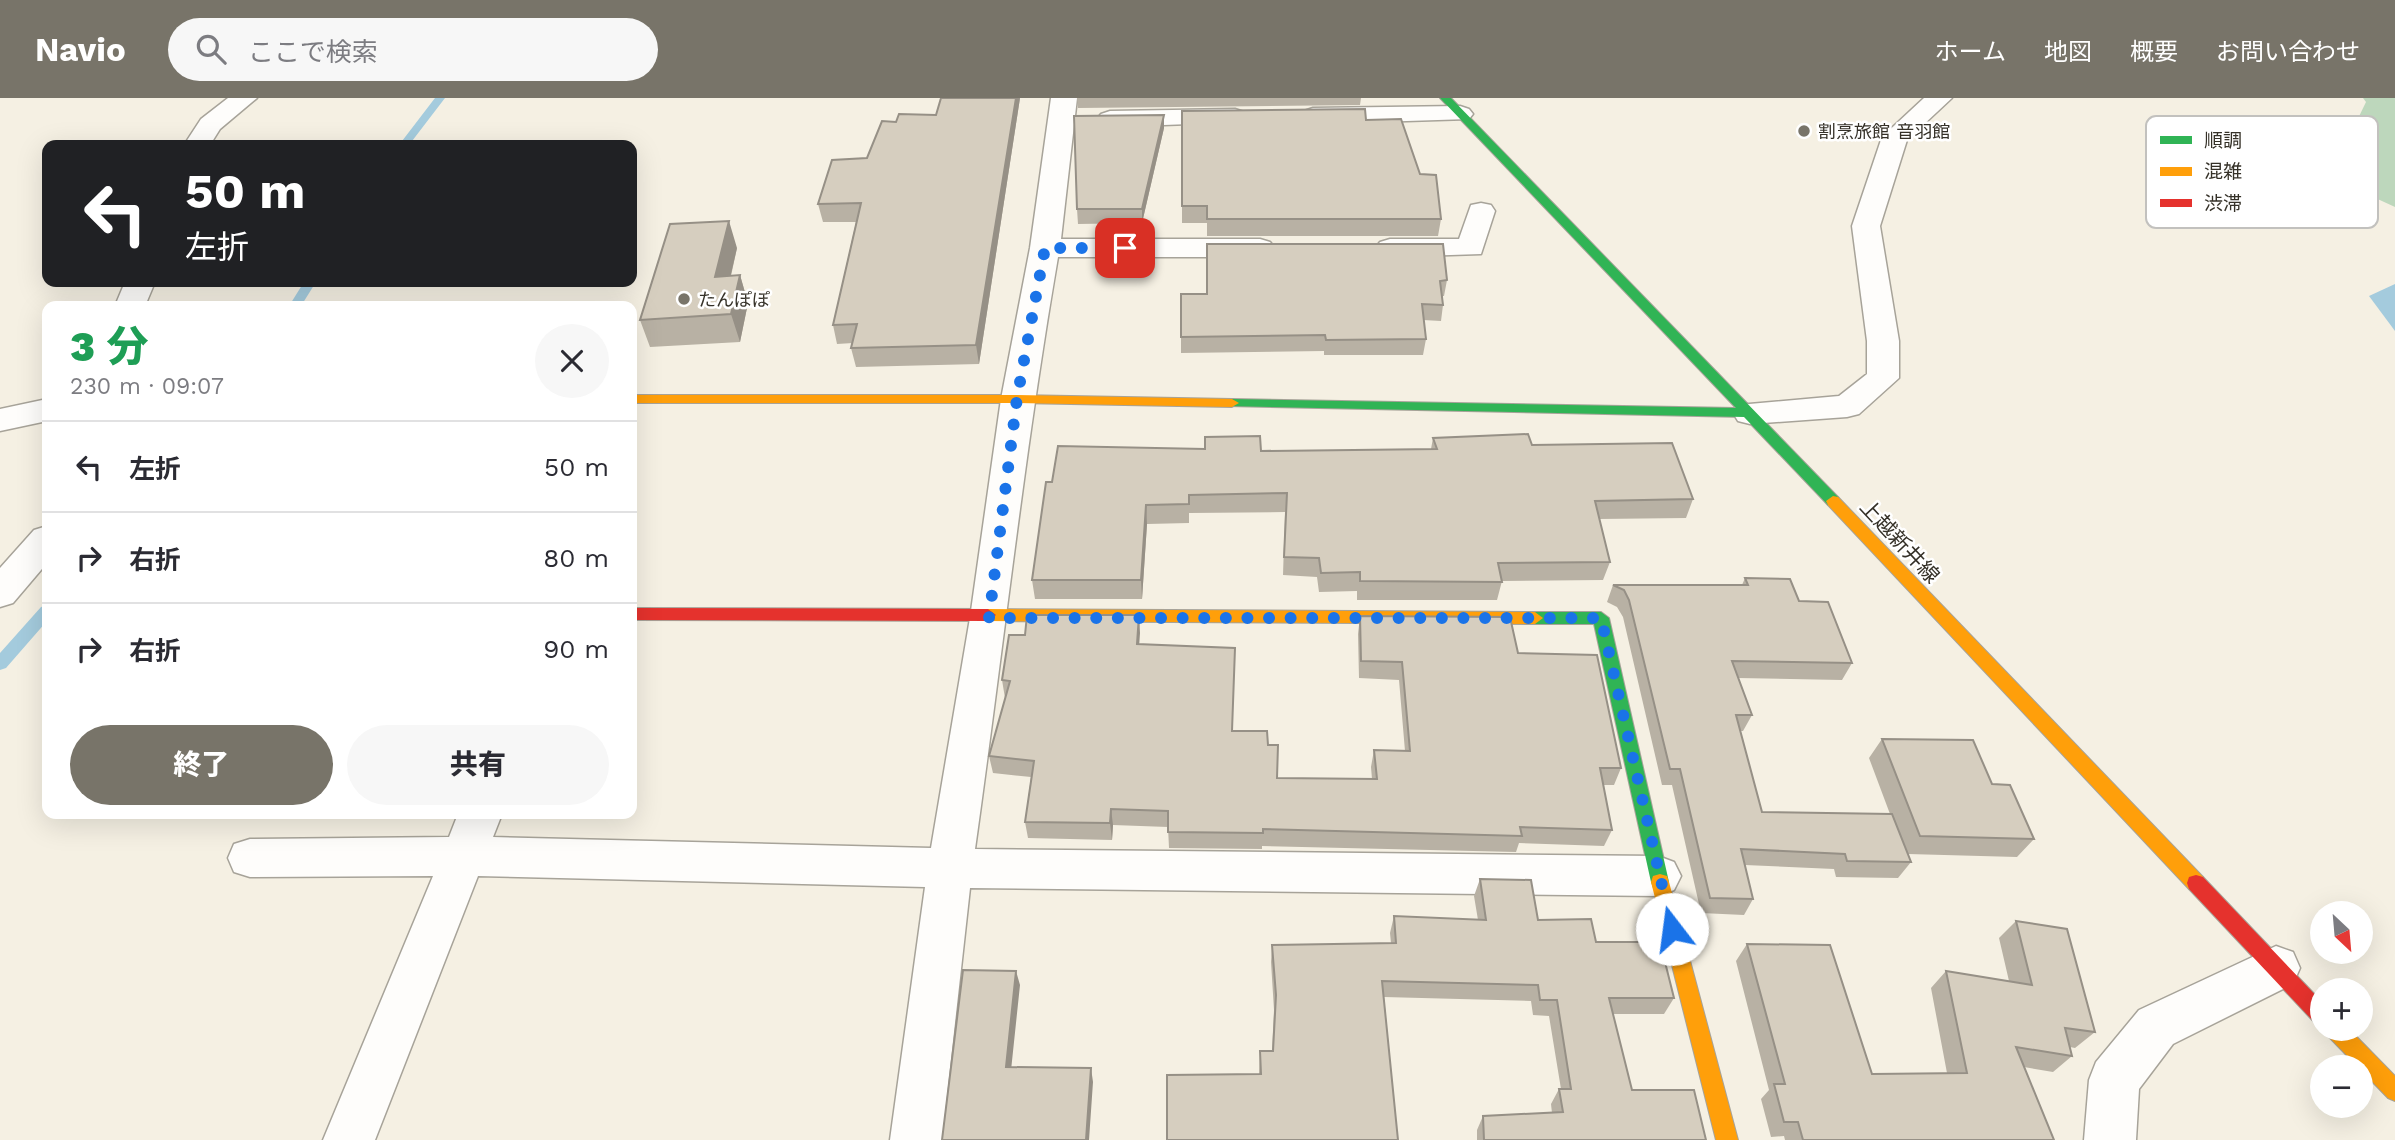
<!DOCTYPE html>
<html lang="ja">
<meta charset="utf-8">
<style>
body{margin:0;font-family:"Work Sans","Noto Sans JP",sans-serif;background:#f7f7f7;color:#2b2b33;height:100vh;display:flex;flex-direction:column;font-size:26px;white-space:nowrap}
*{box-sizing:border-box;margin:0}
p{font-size:23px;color:#7c7c81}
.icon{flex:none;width:38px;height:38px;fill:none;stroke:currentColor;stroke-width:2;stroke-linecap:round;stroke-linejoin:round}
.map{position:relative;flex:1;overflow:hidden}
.sheet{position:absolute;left:42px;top:203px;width:595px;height:518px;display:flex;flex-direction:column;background:#fff;border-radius:14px;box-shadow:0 7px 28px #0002}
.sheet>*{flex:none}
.hud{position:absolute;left:42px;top:42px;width:595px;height:147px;border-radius:14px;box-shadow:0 7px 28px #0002;background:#202124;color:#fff;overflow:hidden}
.needle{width:46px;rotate:154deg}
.tools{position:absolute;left:2310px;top:803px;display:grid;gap:14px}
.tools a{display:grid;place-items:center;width:63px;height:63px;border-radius:50%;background:#fff;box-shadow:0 7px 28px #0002;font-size:35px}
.pin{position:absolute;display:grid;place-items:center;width:60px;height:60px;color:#fff;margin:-30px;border-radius:14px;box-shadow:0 4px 10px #0006}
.me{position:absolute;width:77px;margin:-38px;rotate:345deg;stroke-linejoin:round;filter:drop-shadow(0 0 5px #0008)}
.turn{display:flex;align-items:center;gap:24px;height:147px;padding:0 28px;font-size:32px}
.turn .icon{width:91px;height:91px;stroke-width:2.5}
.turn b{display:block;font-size:49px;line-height:60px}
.round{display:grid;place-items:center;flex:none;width:74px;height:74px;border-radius:37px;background:#f7f7f7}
.summary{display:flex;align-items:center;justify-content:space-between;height:119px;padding:0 28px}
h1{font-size:42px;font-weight:800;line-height:52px;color:#1e9e55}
.primary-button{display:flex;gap:14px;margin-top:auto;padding:14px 28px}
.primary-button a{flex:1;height:80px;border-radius:42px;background:#787469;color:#fff;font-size:28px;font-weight:800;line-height:80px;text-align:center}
.primary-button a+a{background:#f7f7f7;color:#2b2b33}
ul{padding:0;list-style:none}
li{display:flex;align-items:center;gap:21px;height:91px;padding:0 28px;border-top:2px solid #e1e1e2}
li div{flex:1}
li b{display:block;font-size:26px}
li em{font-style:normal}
header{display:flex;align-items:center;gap:42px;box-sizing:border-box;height:98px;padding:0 35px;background:#787469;color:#fff}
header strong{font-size:33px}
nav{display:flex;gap:38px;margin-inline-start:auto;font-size:24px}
.search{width:490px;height:63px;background:#f7f7f7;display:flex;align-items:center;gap:18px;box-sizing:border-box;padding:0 24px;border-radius:38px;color:#7c7c81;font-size:26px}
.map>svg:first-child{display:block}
.forest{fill:#bdd7bc}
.water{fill:#a4cbdd}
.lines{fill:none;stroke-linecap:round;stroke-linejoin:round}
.stream{fill:#a4cbdd;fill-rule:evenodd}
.street-casing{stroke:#a7a399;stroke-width:3}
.fast-casing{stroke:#a7a399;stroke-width:2}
.slow-casing{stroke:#a7a399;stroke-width:2}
.jam-casing{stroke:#a7a399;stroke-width:2}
.street{fill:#fefdfb;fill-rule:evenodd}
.fast{fill:#30b455;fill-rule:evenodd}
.slow{fill:#ff9f0a;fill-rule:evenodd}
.jam{fill:#e5322d;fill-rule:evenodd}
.wall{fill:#b8b1a4}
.shaded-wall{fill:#969086}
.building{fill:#d6cebf;stroke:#969086;stroke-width:2}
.route{stroke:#1a73e8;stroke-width:12;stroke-dasharray:0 21.6}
.poi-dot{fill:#787469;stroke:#fff;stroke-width:2.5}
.labels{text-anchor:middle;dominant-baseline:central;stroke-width:5;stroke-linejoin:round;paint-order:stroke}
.far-poi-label{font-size:18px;fill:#353128;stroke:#fff;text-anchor:start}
.street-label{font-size:21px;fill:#353128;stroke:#fff}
.key{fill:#fff;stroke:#c2c1be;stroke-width:2}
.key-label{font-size:19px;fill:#353128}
</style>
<header>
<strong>Navio</strong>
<div class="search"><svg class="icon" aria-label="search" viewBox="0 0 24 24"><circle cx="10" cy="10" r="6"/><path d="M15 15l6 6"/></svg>ここで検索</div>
<nav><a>ホーム</a><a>地図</a><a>概要</a><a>お問い合わせ</a></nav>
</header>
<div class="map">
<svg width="2395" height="1042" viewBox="0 0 2395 1042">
<rect width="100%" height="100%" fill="#f5f0e3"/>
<path class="forest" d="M 2363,0 L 2395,0 L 2395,109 L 2358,92 L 2336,66 L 2366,4 Z"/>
<path class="water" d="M 2395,186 L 2395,233 L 2369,198 Z"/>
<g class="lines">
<path class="stream" d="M 435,0 L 445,0 L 409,47 L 399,47 Z
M 304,184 L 316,184 L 301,208 L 289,208 Z
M 47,507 L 47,523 L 6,570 L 0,572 L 0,555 L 41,509 Z"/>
<g class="street-casing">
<path id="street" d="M 228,0 L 257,0 L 220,31 L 210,47 L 184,47 L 201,21 Z
M 1051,0 L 1077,0 L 1061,141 L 1260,141 L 1270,144 L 1275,150 L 1270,156 L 1260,159 L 1058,159 C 1024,355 1003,553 975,751 L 1658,758 L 1674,764 L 1681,778 L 1674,792 L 1658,798 L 970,790 L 942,1042 L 890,1042 L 925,789 L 478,778 L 375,1042 L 323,1042 L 433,778 L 250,779 L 234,774 L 228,760 L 234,746 L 250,741 L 449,739 L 458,716 L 502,716 L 493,739 L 931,750 L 970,520 L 1001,301 L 1030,150 Z
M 1924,0 L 1952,0 L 1907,42 L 1880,128 L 1899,243 L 1899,280 L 1859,316 L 1847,319 L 1750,326 L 1738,323 L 1733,315 L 1738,307 L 1839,298 L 1867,276 L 1867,243 L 1852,128 L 1882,39 Z
M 1460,8 L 1469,11 L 1473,16 L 1469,21 L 1313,26 L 1304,23 L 1300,18 L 1304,13 L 1313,10 Z
M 1235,11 L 1244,14 L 1248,19 L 1244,24 L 1110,29 L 1101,26 L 1097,21 L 1101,16 L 1110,13 Z
M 1481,105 L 1491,107 L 1495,113 L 1481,156 L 1390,159 L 1380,156 L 1375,150 L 1380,144 L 1390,141 L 1459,141 L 1471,107 Z
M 125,184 L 155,184 L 145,208 L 115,208 Z
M 47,301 L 47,323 L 0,333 L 0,311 Z
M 47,428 L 47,465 L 13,505 L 0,509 L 0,470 L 34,432 Z
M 2276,848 L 2293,854 L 2300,870 L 2293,886 L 2173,946 L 2139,991 L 2136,1042 L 2084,1042 L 2089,982 L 2096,964 L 2139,912 Z"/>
</g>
<g class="fast-casing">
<path id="fast" d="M 1440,0 L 1451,0 L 1838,399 L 1840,403 L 1838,407 L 1828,407 L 1744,319 L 1227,308 L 1225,305 L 1227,302 L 1232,301 L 1736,310 Z
M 1535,514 L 1601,514 L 1609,520 L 1669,784 L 1667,790 L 1660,792 L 1653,790 L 1651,784 L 1594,526 L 1535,526 L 1527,520 Z"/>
</g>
<g class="slow-casing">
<path id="slow" d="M 632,297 L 1017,297 L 1232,301 L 1239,305 L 1232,309 L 1017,305 L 632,305 Z
M 1833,398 L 1838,399 L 2203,779 L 2205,785 L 2203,791 L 2196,793 L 2189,791 L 1828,407 L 1826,403 Z
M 988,511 L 1535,514 L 1543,520 L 1535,526 L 988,523 L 980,517 Z
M 1660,776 L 1667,778 L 1669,784 L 1738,1042 L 1716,1042 L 1651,784 L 1653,778 Z
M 2325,931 L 2349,931 L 2395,978 L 2395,1003 L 2388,1000 L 2328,938 Z"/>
</g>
<g class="jam-casing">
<path id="jam" d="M 632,510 L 988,511 L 996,517 L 988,523 L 632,522 Z
M 2196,777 L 2203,779 L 2322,904 L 2322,927 L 2315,925 L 2189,791 L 2187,785 L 2189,779 Z"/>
</g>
<use href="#street" class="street"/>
<use href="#fast" class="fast"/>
<use href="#slow" class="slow"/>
<use href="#jam" class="jam"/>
</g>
<path class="wall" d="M 941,0 L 1020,0 L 979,266 L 856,269 L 851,250 L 853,245 L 837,246 L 833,227 L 856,124 L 823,124 L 818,106 L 867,60 L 896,24 L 936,17 Z
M 1077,0 L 1361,0 L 1360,7 L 1078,10 Z
M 1164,17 L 1164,30 L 1142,125 L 1078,126 L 1077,111 Z
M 1366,22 L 1420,76 L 1441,121 L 1438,138 L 1207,138 L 1207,125 L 1182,125 L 1182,108 Z
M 737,150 L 731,178 L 740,177 L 748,205 L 740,244 L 650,249 L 640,222 Z
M 1447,182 L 1444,198 L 1442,198 L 1443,207 L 1441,223 L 1423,222 L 1426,241 L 1423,257 L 1324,257 L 1324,253 L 1181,255 L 1181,196 L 1207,196 Z
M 1433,340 L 1532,347 L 1693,401 L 1686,420 L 1599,421 L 1610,464 L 1603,482 L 1502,483 L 1497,502 L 1357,502 L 1357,493 L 1319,494 L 1317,479 L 1283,477 L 1285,414 L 1189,415 L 1189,425 L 1147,426 L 1142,501 L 1035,501 L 1032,482 L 1052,384 L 1261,353 L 1431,351 Z
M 1745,480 L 1799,503 L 1852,565 L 1842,582 L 1738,580 L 1752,617 L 1743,633 L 1740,633 L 1762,714 L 1890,716 L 1869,660 L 1882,641 L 1992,686 L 2034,741 L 2017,759 L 1908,756 L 1911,764 L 1898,780 L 1836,779 L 1834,771 L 1745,767 L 1753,801 L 1744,817 L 1701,815 L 1672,687 L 1662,687 L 1623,519 L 1617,509 L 1607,504 L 1613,487 L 1742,487 Z
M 1139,517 L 1139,547 L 1232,633 L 1268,647 L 1277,680 L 1372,681 L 1371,669 L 1374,652 L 1405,653 L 1399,582 L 1359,580 L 1358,536 L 1360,518 L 1518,555 L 1621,670 L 1614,687 L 1603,687 L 1612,732 L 1604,748 L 1519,745 L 1516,754 L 1262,748 L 1262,751 L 1169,750 L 1168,729 L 1113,727 L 1112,742 L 1028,740 L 1025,724 L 1031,679 L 993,675 L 989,658 L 1005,600 L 1002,582 L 1025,537 Z
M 1480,781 L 1538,822 L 1596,844 L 1674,900 L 1664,916 L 1613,916 L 1632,992 L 1706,1042 L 1477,1042 L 1477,1032 L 1483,1018 L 1552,1015 L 1551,1006 L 1559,991 L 1561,991 L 1549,918 L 1533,917 L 1531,903 L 1384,899 L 1398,1042 L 1259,976 L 1260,953 L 1272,953 L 1274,912 L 1271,864 L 1272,847 L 1391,845 L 1390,835 L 1394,818 L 1478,822 L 1474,798 Z
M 2016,823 L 2095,934 L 2075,950 L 2070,949 L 2072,958 L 2053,974 L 2024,969 L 2054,1042 L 1785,1042 L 1784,1038 L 1771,1039 L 1761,1001 L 1769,992 L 1736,863 L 1747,846 L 1872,976 L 1947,975 L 1931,890 L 1946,873 L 2009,883 L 1999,840 Z"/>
<path class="shaded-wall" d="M 1016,0 L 1020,0 L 979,266 L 976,247 Z
M 1164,17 L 1164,30 L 1142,125 L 1142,111 Z
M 729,123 L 737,150 L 724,206 L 715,179 Z
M 740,177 L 748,205 L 740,244 L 731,216 Z
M 1146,407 L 1147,426 L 1142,501 L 1141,482 Z
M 1139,517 L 1140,535 L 1138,564 L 1137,546 Z
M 1111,711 L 1113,727 L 1112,742 L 1110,725 Z
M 1016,873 L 1020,887 L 1010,982 L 1006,969 Z
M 1091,970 L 1093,984 L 1089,1042 L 1086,1042 Z"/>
<path class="building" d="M 941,0 L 1016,0 L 976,247 L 851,250 L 857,226 L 833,227 L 861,105 L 818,106 L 832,62 L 867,60 L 882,23 L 896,24 L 899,16 L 936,17 Z
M 1365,11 L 1366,22 L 1401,21 L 1420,76 L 1436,77 L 1441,121 L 1207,121 L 1207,108 L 1182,108 L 1182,13 Z
M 1164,17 L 1142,111 L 1077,111 L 1074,18 Z
M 729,123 L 715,179 L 740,177 L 731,216 L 640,222 L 670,126 Z
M 1207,146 L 1443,146 L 1447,182 L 1440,183 L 1443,207 L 1422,206 L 1426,241 L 1326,242 L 1325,237 L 1181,239 L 1181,196 L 1207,196 Z
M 1528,336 L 1532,347 L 1672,345 L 1693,401 L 1595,403 L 1610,464 L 1498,465 L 1502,484 L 1360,483 L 1360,474 L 1321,475 L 1319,460 L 1284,459 L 1287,395 L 1189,397 L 1189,406 L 1146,407 L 1141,482 L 1032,482 L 1046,384 L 1052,384 L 1058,348 L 1205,351 L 1205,339 L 1260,338 L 1261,353 L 1437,351 L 1433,340 Z
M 1745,480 L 1790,481 L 1799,503 L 1828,504 L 1852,565 L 1732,563 L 1752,617 L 1736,617 L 1762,714 L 1892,716 L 1911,764 L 1847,763 L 1845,756 L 1741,751 L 1753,801 L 1710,800 L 1680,671 L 1670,671 L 1629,502 L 1624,492 L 1613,487 L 1748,487 Z
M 1027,517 L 1139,517 L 1137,546 L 1235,550 L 1232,633 L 1267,633 L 1268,647 L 1278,647 L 1277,680 L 1377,681 L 1374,652 L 1410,653 L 1402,564 L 1361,563 L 1360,518 L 1510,519 L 1518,555 L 1597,557 L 1621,670 L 1600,670 L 1612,732 L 1520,729 L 1522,738 L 1263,731 L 1263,735 L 1168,734 L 1168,713 L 1111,711 L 1110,725 L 1025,724 L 1034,663 L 989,658 L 1010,583 L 1002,582 L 1009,537 L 1025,537 Z
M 1882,641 L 1973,642 L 1992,686 L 2010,687 L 2034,741 L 1920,738 Z
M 1480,781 L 1531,782 L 1538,822 L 1591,821 L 1596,844 L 1660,844 L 1674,900 L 1609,900 L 1632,992 L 1694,992 L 1706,1042 L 1484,1042 L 1483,1018 L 1563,1014 L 1559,991 L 1571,991 L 1557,902 L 1540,902 L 1538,887 L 1382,883 L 1398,1042 L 1167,1042 L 1167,977 L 1261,976 L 1260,953 L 1273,953 L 1276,897 L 1272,847 L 1396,845 L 1394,818 L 1486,822 Z
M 2016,823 L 2067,831 L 2095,934 L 2065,930 L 2072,958 L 2016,949 L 2054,1042 L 1803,1042 L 1798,1024 L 1784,1024 L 1774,986 L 1785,986 L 1747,846 L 1830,847 L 1872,976 L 1967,975 L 1946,873 L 2032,887 Z
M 963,872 L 1016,873 L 1006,969 L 1091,970 L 1086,1042 L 942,1042 Z"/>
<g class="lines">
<path class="route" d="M 1125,150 L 1045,150 L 1017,300 L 989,520 L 1601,520 L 1672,831"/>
</g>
<g class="poi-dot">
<circle cx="1804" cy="33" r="7"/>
<circle cx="684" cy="201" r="7"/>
</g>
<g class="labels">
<g class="far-poi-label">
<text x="1818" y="33">割烹旅館 音羽館</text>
<text x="698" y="201">たんぽぽ</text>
</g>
<g class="street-label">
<text transform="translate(1900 443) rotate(47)">上越新井線</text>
</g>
</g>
<rect x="2146" y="18" width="232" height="112" rx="10" class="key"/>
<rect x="2160" y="38" width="32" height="8" fill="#30b455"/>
<rect x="2160" y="69" width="32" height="9" fill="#ff9f0a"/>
<rect x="2160" y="101" width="32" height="8" fill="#e5322d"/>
<g class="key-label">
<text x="2204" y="49">順調</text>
<text x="2204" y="80">混雑</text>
<text x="2204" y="112">渋滞</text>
</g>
</svg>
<div class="tools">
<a><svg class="needle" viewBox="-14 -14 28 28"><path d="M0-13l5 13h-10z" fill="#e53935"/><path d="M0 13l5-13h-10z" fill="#7c7c81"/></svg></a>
<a>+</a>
<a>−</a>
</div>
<div class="pin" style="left:1125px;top:150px;background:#d93025"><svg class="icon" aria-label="arrive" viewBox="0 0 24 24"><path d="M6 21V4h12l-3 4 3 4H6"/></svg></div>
<svg class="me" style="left:1672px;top:831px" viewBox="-20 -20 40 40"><circle r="19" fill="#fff"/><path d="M0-13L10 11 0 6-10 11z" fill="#1a73e8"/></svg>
<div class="hud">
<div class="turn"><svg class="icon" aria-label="left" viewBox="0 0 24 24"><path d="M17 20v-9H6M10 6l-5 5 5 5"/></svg><div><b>50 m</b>左折</div></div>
</div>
<section class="sheet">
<div class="summary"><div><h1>3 分</h1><p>230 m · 09:07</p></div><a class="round"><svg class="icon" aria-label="close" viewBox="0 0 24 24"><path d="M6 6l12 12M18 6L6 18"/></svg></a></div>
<ul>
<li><svg class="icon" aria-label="left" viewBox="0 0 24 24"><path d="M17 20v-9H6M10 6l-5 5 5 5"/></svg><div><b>左折</b></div><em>50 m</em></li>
<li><svg class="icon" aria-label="right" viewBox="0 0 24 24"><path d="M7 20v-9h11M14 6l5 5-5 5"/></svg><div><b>右折</b></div><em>80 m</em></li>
<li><svg class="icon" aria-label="right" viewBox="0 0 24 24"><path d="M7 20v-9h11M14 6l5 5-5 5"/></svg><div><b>右折</b></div><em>90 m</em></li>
</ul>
<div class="primary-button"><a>終了</a><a>共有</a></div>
</section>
</div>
